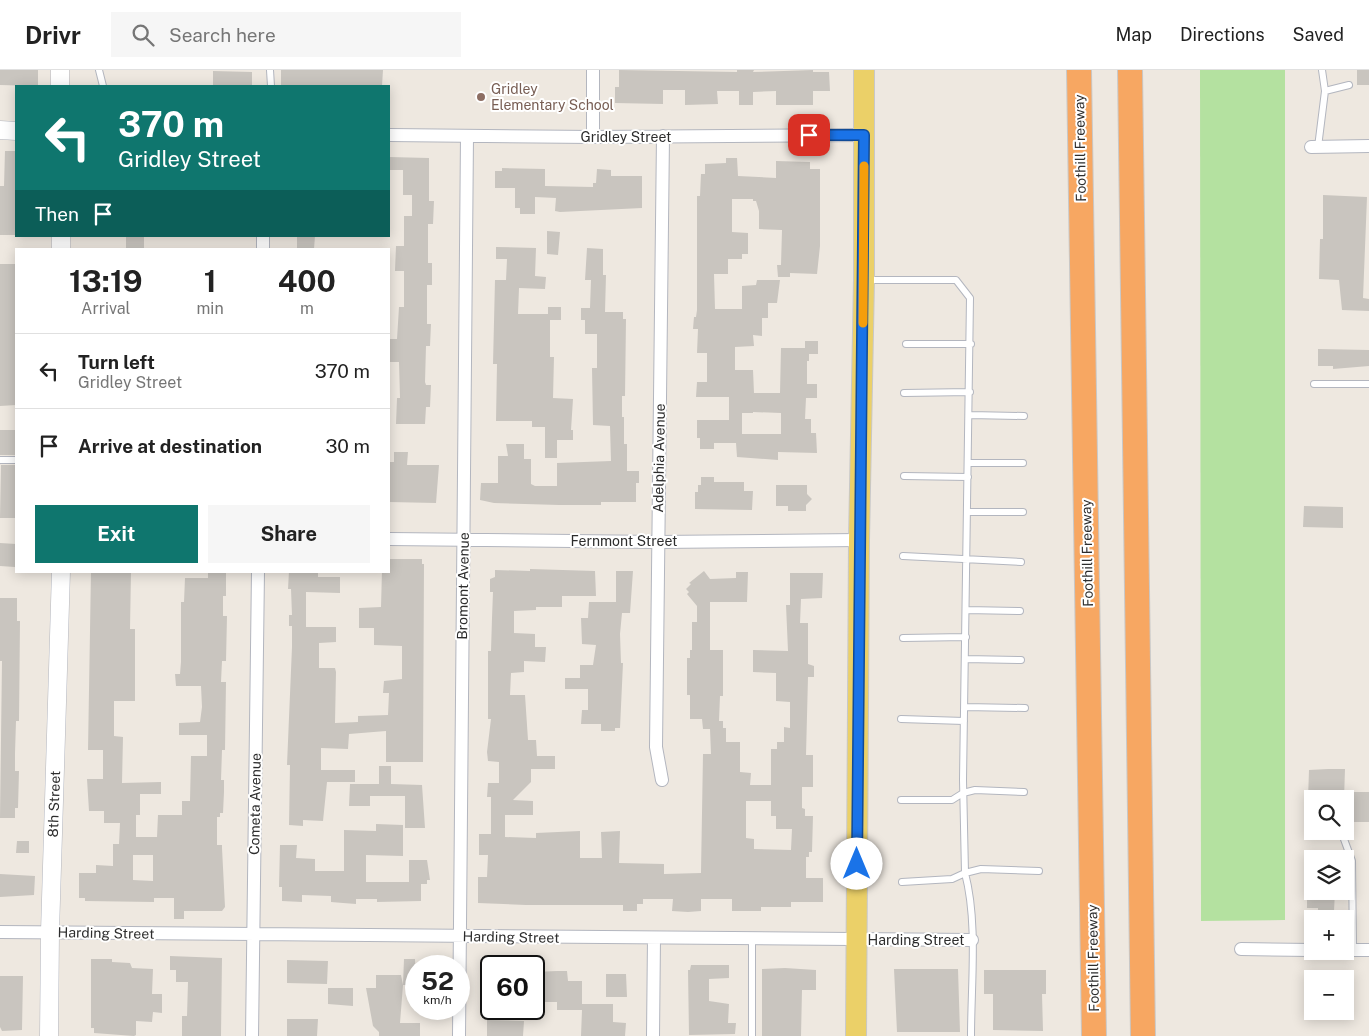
<!DOCTYPE html>
<meta charset="utf-8">
<style>
body{margin:0;font-family:"Public Sans",sans-serif;background:#f6f6f6;color:#222;height:100vh;display:flex;flex-direction:column;font-size:19px;white-space:nowrap}
*{box-sizing:border-box;margin:0}
p{font-size:16px;color:#767676}
.icon{flex:none;width:28px;height:28px;fill:none;stroke:currentColor;stroke-width:2;stroke-linecap:round;stroke-linejoin:round}
.map{position:relative;flex:1;overflow:hidden}
.drawer{position:absolute;left:15px;top:178px;width:375px;height:325px;display:flex;flex-direction:column;background:#fff;border-radius:0px;box-shadow:0 2px 12px #0003}
.drawer>*{flex:none}
.banner{position:absolute;left:15px;top:15px;width:375px;height:152px;border-radius:0px;box-shadow:0 2px 12px #0003;background:#0f766e;color:#fff;overflow:hidden}
.controls{position:absolute;left:1304px;top:720px;display:grid;gap:10px}
.controls a{display:grid;place-items:center;width:50px;height:50px;border-radius:0px;background:#fff;box-shadow:0 2px 12px #0003;font-size:25px}
.speed{position:absolute;left:405px;top:885px;display:flex;gap:10px;font-size:25px;font-weight:700;text-align:center}
.speed>*{display:grid;place-content:center;width:65px;height:65px;border-radius:50%;background:#fff;box-shadow:0 2px 12px #0003;line-height:1}
.speed small{font-size:12px;font-weight:400}
.speed .limit{border:2px solid #111;border-radius:8px;background:#fff;color:#111}
.pin{position:absolute;display:grid;place-items:center;width:42px;height:42px;color:#fff;margin:-21px;border-radius:10px;box-shadow:0 2px 8px #0006}
.me{position:absolute;width:55px;margin:-28px;rotate:0deg;stroke-linejoin:round;filter:drop-shadow(0 0 4px #0008)}
.turn{display:flex;align-items:center;gap:18px;height:105px;padding:0 20px;font-size:22px}
.turn .icon{width:65px;height:65px;stroke-width:2.5}
.turn b{display:block;font-size:35px;line-height:42px}
.then{display:flex;align-items:center;height:48px;padding:0 20px;background:#0003;gap:10px;font-size:19px}
.eta{display:flex;justify-content:space-evenly;align-items:center;height:85px;text-align:center}
.eta b{font-size:30px;font-weight:700;line-height:35px}
.primary-button{display:flex;gap:10px;margin-top:auto;padding:10px 20px}
.primary-button a{flex:1;height:58px;border-radius:0px;background:#0f766e;color:#fff;font-size:20px;font-weight:700;line-height:58px;text-align:center}
.primary-button a+a{background:#f6f6f6;color:#222}
ul{padding:0;list-style:none}
li{display:flex;align-items:center;gap:15px;height:75px;padding:0 20px;border-top:1px solid #e0e0e0}
li div{flex:1}
li b{display:block;font-size:19px}
li em{font-style:normal}
header{display:flex;align-items:center;gap:30px;box-sizing:border-box;height:70px;padding:0 25px;background:#fff;border-bottom:1px solid #e0e0e0}
header strong{font-size:24px}
nav{display:flex;gap:28px;margin-inline-start:auto;font-size:18px}
.search{width:350px;height:45px;background:#f6f6f6;display:flex;align-items:center;gap:12px;box-sizing:border-box;padding:0 18px;border-radius:0px;color:#767676;font-size:19px}
.map>svg:first-child{display:block}
.green{fill:#b4e1a0}
.building{fill:#c9c5bf;fill-rule:evenodd}
.lines{fill:none;stroke-linecap:round;stroke-linejoin:round}
.lane-casing{stroke:#b3b6bf;stroke-width:8}
.street-casing{stroke:#b3b6bf;stroke-width:14}
.secondary-casing{stroke:#b3b6bf;stroke-width:19}
.primary-casing{stroke:#c8c8c8;stroke-width:22}
.highway-casing{stroke:#c8c8c8;stroke-width:26}
.lane{stroke:#fff;stroke-width:6}
.street{stroke:#fff;stroke-width:12}
.secondary{stroke:#fff;stroke-width:18}
.primary{stroke:#ebd068;stroke-width:20}
.highway{stroke:#f7a762;stroke-width:24}
.route-casing{stroke:#114b97;stroke-width:12}
.route{stroke:#1a73e8;stroke-width:9}
.slow{stroke:#f59e0b;stroke-width:9}
.education-dot{fill:#8d6e63;stroke:#fff;stroke-width:2}
.labels{text-anchor:middle;dominant-baseline:central;stroke-width:4;stroke-linejoin:round;paint-order:stroke}
.education-label{font-size:14px;fill:#785e54;stroke:#fff;text-anchor:start}
.street-label{font-size:14px;fill:#2d2d2d;stroke:#fff}
</style>
<header>
<strong>Drivr</strong>
<div class="search"><svg class="icon" aria-label="search" viewBox="0 0 24 24"><circle cx="10" cy="10" r="6"/><path d="M15 15l6 6"/></svg>Search here</div>
<nav><a>Map</a><a>Directions</a><a>Saved</a></nav>
</header>
<div class="map">
<svg width="1369" height="966" viewBox="0 0 1369 966">
<rect width="100%" height="100%" fill="#eee8e0"/>
<path class="green" d="M 1200,0 L 1285,0 L 1285,850 L 1201,851 Z"/>
<path class="building" d="M 0,0 L 38,0 L 38,16 L 0,15 Z
M 281,0 L 383,0 L 382,16 L 281,16 Z
M 619,0 L 737,2 L 737,0 L 754,0 L 753,2 L 813,0 L 813,2 L 829,2 L 830,21 L 813,21 L 813,35 L 776,35 L 776,21 L 753,22 L 753,35 L 739,35 L 739,21 L 717,21 L 718,34 L 685,35 L 685,20 L 663,20 L 663,34 L 615,33 L 615,17 L 619,17 Z
M 1369,0 L 1369,15 L 1357,15 L 1357,0 Z
M 213,1 L 252,2 L 252,16 L 213,16 Z
M 5,81 L 16,81 L 16,165 L 0,165 L 0,116 L 4,116 Z
M 389,87 L 429,88 L 429,131 L 434,131 L 433,154 L 428,154 L 428,193 L 432,193 L 432,215 L 427,215 L 427,254 L 431,254 L 430,276 L 426,276 L 425,312 L 426,315 L 431,315 L 430,337 L 426,337 L 425,354 L 396,354 L 397,328 L 400,328 L 399,292 L 389,292 L 389,269 L 397,269 L 399,237 L 404,237 L 404,201 L 395,201 L 396,176 L 404,176 L 404,146 L 412,146 L 412,125 L 403,125 L 403,100 L 389,100 Z
M 726,88 L 737,88 L 738,106 L 776,108 L 776,91 L 810,92 L 810,99 L 820,99 L 820,176 L 817,204 L 790,203 L 790,207 L 778,207 L 777,195 L 781,195 L 782,160 L 759,159 L 759,141 L 756,131 L 753,131 L 753,129 L 732,129 L 732,162 L 748,163 L 748,184 L 742,184 L 742,189 L 728,189 L 728,204 L 714,204 L 715,239 L 742,239 L 742,216 L 756,215 L 757,210 L 780,210 L 777,233 L 768,233 L 768,248 L 762,248 L 762,266 L 753,265 L 754,276 L 735,277 L 735,300 L 753,300 L 754,323 L 780,323 L 781,278 L 805,278 L 805,271 L 818,271 L 818,284 L 809,284 L 809,291 L 807,291 L 807,314 L 817,314 L 817,328 L 806,328 L 805,349 L 811,349 L 811,363 L 816,363 L 817,383 L 778,382 L 778,390 L 737,387 L 736,373 L 714,373 L 714,379 L 700,379 L 700,368 L 697,368 L 697,350 L 729,350 L 729,327 L 696,327 L 697,312 L 707,312 L 707,283 L 697,283 L 698,259 L 693,259 L 694,247 L 696,247 L 697,240 L 697,126 L 700,126 L 701,104 L 705,104 L 705,94 L 726,93 ZM 753,342 L 781,343 L 781,364 L 742,364 L 742,343 L 753,343 Z
M 502,98 L 545,99 L 545,116 L 593,117 L 593,113 L 596,113 L 597,99 L 611,100 L 611,106 L 642,106 L 642,138 L 560,142 L 555,141 L 556,128 L 535,127 L 535,144 L 520,144 L 520,138 L 515,138 L 515,118 L 495,118 L 495,101 L 502,101 Z
M 1323,125 L 1367,127 L 1363,228 L 1369,229 L 1369,241 L 1342,240 L 1339,210 L 1319,209 L 1320,169 L 1323,169 Z
M 547,161 L 560,162 L 558,185 L 547,184 Z
M 126,166 L 144,166 L 144,179 L 126,179 Z
M 297,166 L 315,166 L 314,179 L 297,179 Z
M 496,177 L 536,178 L 535,206 L 546,207 L 545,219 L 519,218 L 518,244 L 548,244 L 548,237 L 561,237 L 561,250 L 550,250 L 550,287 L 554,287 L 553,328 L 573,329 L 571,360 L 573,360 L 573,370 L 557,370 L 557,388 L 545,388 L 545,357 L 532,357 L 532,351 L 496,351 L 497,294 L 493,294 L 495,210 L 506,210 L 507,189 L 496,189 Z
M 587,178 L 603,179 L 603,205 L 606,205 L 605,242 L 623,242 L 623,249 L 626,249 L 625,326 L 622,326 L 622,347 L 624,347 L 624,374 L 627,374 L 627,401 L 639,401 L 639,413 L 636,413 L 636,432 L 601,432 L 601,435 L 559,435 L 494,433 L 480,430 L 481,413 L 498,413 L 498,386 L 508,386 L 506,374 L 524,374 L 524,389 L 531,389 L 531,414 L 535,416 L 557,416 L 557,393 L 611,391 L 610,356 L 593,355 L 592,298 L 597,298 L 597,264 L 585,264 L 585,250 L 581,250 L 581,238 L 590,238 L 591,210 L 585,210 Z
M 0,194 L 16,194 L 16,335 L 0,336 Z
M 1318,279 L 1369,280 L 1369,296 L 1333,299 L 1333,296 L 1318,296 Z
M 0,360 L 16,360 L 16,385 L 0,385 Z
M 394,382 L 408,382 L 407,395 L 439,395 L 436,433 L 389,432 L 389,392 L 394,392 Z
M 1,395 L 16,395 L 16,448 L 0,448 Z
M 701,407 L 714,407 L 714,412 L 744,412 L 744,421 L 753,421 L 752,440 L 695,439 L 695,422 L 698,422 L 698,415 L 701,415 Z
M 776,415 L 807,415 L 807,424 L 812,429 L 806,435 L 806,441 L 788,441 L 788,436 L 776,436 Z
M 1304,436 L 1343,437 L 1343,458 L 1303,457 Z
M 0,473 L 16,474 L 15,497 L 0,496 Z
M 389,489 L 422,489 L 422,494 L 424,494 L 423,692 L 386,692 L 386,661 L 349,664 L 348,679 L 321,678 L 321,700 L 355,700 L 355,712 L 327,712 L 323,751 L 303,750 L 303,756 L 289,755 L 290,695 L 287,695 L 292,577 L 292,556 L 289,556 L 289,545 L 292,545 L 291,519 L 288,519 L 289,501 L 318,501 L 318,507 L 340,507 L 340,523 L 306,522 L 306,557 L 336,557 L 336,572 L 319,573 L 319,598 L 335,598 L 336,602 L 335,653 L 358,652 L 358,646 L 388,645 L 389,623 L 383,623 L 384,611 L 402,609 L 402,576 L 374,575 L 374,558 L 359,558 L 359,538 L 381,537 L 382,501 L 389,501 Z
M 530,499 L 595,501 L 596,526 L 562,526 L 562,537 L 536,537 L 536,540 L 514,541 L 514,563 L 535,564 L 535,577 L 546,577 L 545,592 L 524,591 L 524,602 L 511,603 L 510,625 L 525,625 L 528,670 L 536,670 L 537,686 L 555,686 L 555,699 L 531,699 L 531,712 L 513,730 L 533,731 L 533,745 L 505,745 L 505,767 L 536,768 L 536,763 L 580,761 L 580,788 L 602,788 L 601,762 L 620,761 L 619,793 L 664,794 L 664,804 L 701,803 L 703,684 L 711,684 L 710,659 L 703,659 L 702,649 L 690,649 L 690,625 L 687,625 L 687,588 L 690,588 L 690,580 L 692,580 L 692,552 L 697,552 L 697,536 L 687,524 L 689,522 L 686,519 L 691,514 L 689,513 L 704,501 L 710,509 L 736,508 L 736,502 L 748,502 L 747,532 L 710,532 L 710,580 L 723,580 L 723,626 L 720,626 L 719,651 L 723,651 L 723,658 L 726,658 L 726,672 L 740,672 L 740,702 L 751,703 L 750,715 L 771,715 L 771,679 L 777,679 L 777,672 L 784,672 L 784,657 L 790,658 L 790,632 L 776,631 L 776,603 L 753,602 L 753,580 L 788,581 L 786,535 L 790,535 L 790,503 L 823,503 L 822,528 L 801,529 L 800,553 L 808,553 L 808,594 L 814,596 L 814,607 L 808,607 L 806,685 L 813,685 L 813,717 L 802,717 L 802,738 L 805,739 L 805,746 L 813,746 L 812,782 L 809,782 L 809,787 L 806,787 L 806,808 L 823,808 L 823,832 L 791,832 L 791,837 L 761,837 L 761,841 L 732,841 L 732,829 L 701,829 L 701,841 L 688,842 L 672,841 L 673,829 L 643,829 L 643,834 L 637,834 L 637,841 L 623,841 L 623,835 L 526,835 L 478,833 L 478,807 L 487,807 L 488,785 L 479,785 L 479,764 L 491,764 L 491,727 L 487,727 L 488,713 L 499,713 L 499,692 L 488,691 L 487,682 L 491,649 L 488,649 L 488,581 L 491,581 L 492,548 L 493,522 L 490,522 L 490,509 L 495,507 L 495,500 L 530,501 ZM 746,731 L 771,731 L 771,746 L 776,746 L 776,759 L 792,759 L 791,780 L 754,779 L 754,769 L 746,768 Z
M 91,501 L 131,501 L 130,559 L 135,559 L 135,631 L 114,631 L 114,666 L 123,667 L 122,713 L 161,712 L 161,724 L 140,724 L 140,745 L 136,745 L 136,767 L 157,767 L 158,745 L 182,745 L 182,731 L 190,731 L 191,686 L 207,686 L 207,665 L 179,665 L 179,653 L 200,652 L 202,637 L 201,616 L 176,616 L 175,604 L 180,604 L 181,592 L 181,532 L 184,532 L 185,508 L 208,508 L 208,501 L 226,501 L 226,526 L 223,526 L 223,546 L 227,546 L 226,591 L 222,591 L 221,612 L 226,612 L 225,680 L 222,680 L 221,710 L 224,710 L 224,722 L 223,743 L 220,743 L 220,747 L 217,747 L 217,775 L 222,775 L 222,778 L 225,837 L 222,841 L 184,841 L 184,849 L 174,849 L 174,828 L 154,828 L 154,832 L 85,831 L 85,828 L 79,828 L 79,803 L 96,803 L 96,795 L 113,796 L 113,774 L 119,774 L 120,753 L 104,753 L 104,741 L 89,741 L 87,709 L 103,709 L 103,680 L 88,680 ZM 133,785 L 153,785 L 153,811 L 133,810 Z
M 616,501 L 633,501 L 630,543 L 622,543 L 620,564 L 621,593 L 623,593 L 620,658 L 615,658 L 615,661 L 601,661 L 601,654 L 581,654 L 582,640 L 588,640 L 588,619 L 565,619 L 565,608 L 580,608 L 580,595 L 593,595 L 596,575 L 582,574 L 581,548 L 588,548 L 589,532 L 616,532 Z
M 0,528 L 17,528 L 17,551 L 20,551 L 19,651 L 16,651 L 15,683 L 15,701 L 19,701 L 18,738 L 15,738 L 15,748 L 0,748 L 2,591 L 0,591 Z
M 379,696 L 391,696 L 391,714 L 422,715 L 425,758 L 405,758 L 405,726 L 370,726 L 370,736 L 349,736 L 350,714 L 379,714 Z
M 1328,699 L 1345,699 L 1344,729 L 1308,729 L 1309,700 Z
M 1352,722 L 1369,722 L 1369,752 L 1351,752 Z
M 376,754 L 403,755 L 403,786 L 366,785 L 366,812 L 409,812 L 409,790 L 427,790 L 430,810 L 427,810 L 427,814 L 421,814 L 421,831 L 377,832 L 377,829 L 356,829 L 356,834 L 343,833 L 331,832 L 331,826 L 302,825 L 302,832 L 282,831 L 282,817 L 279,817 L 280,775 L 297,775 L 296,788 L 315,789 L 315,801 L 344,801 L 344,760 L 376,761 Z
M 17,771 L 29,771 L 29,783 L 16,783 Z
M 0,804 L 35,806 L 34,825 L 0,827 Z
M 1307,821 L 1335,821 L 1334,841 L 1318,841 L 1318,838 L 1307,838 Z
M 170,886 L 222,888 L 221,966 L 182,966 L 182,946 L 187,946 L 188,912 L 176,912 L 176,900 L 170,900 Z
M 91,889 L 112,889 L 112,892 L 130,893 L 132,898 L 153,899 L 152,924 L 162,924 L 162,943 L 153,942 L 152,952 L 136,951 L 136,965 L 134,966 L 94,963 L 94,958 L 91,958 Z
M 404,889 L 415,889 L 416,915 L 403,915 L 400,953 L 420,953 L 420,966 L 379,966 L 379,962 L 373,956 L 366,918 L 376,918 L 376,905 L 401,905 L 403,915 Z
M 287,890 L 328,891 L 327,914 L 287,913 Z
M 691,895 L 729,895 L 729,908 L 709,909 L 709,931 L 729,934 L 728,953 L 736,953 L 735,964 L 689,965 L 688,900 L 690,900 Z
M 785,898 L 816,900 L 816,920 L 802,920 L 801,966 L 762,966 L 762,899 Z
M 894,899 L 958,899 L 960,962 L 897,962 Z
M 984,900 L 1046,900 L 1046,924 L 1042,924 L 1043,961 L 993,960 L 993,924 L 984,924 Z
M 557,901 L 567,901 L 568,911 L 582,911 L 582,934 L 613,934 L 613,952 L 626,953 L 625,966 L 581,966 L 582,940 L 557,940 L 557,932 L 542,932 L 542,924 L 534,923 L 534,902 Z
M 606,904 L 626,904 L 627,927 L 606,927 Z
M 0,906 L 23,906 L 22,960 L 2,961 L 0,957 Z
M 328,918 L 353,918 L 353,936 L 328,934 Z
M 287,949 L 318,949 L 317,966 L 287,966 Z
M 487,950 L 524,951 L 523,966 L 487,966 Z"/>
<g class="lines">
<g class="lane-casing">
<path id="lane" d="M 99,0 L 103,16
M 270,0 L 271,16
M 1325,21 L 1349,15
M 1318,77 L 1325,21 L 1322,0
M 865,210 L 956,210 L 970,228 L 963,710 L 965,803 L 952,809 L 902,812
M 906,274 L 971,274
M 1314,314 L 1369,314
M 904,323 L 970,322
M 970,345 L 1024,346
M 0,390 L 16,390
M 969,393 L 1023,393
M 904,406 L 968,407
M 968,442 L 1023,442
M 903,486 L 1021,492
M 966,540 L 1020,541
M 903,568 L 966,567
M 965,589 L 1021,590
M 965,637 L 1025,638
M 901,649 L 964,651
M 901,730 L 952,730 L 963,723 L 975,720 L 1024,722
M 1341,761 L 1352,791 L 1353,880
M 752,869 L 752,966
M 971,966 C 971,915 978,852 965,803 L 981,799 L 1039,801"/>
</g>
<g class="street-casing">
<path id="street" d="M 593,0 L 593,67
M 389,65 L 593,67 L 864,65
M 1311,77 L 1369,76
M 263,179 L 263,166
M 389,469 L 658,472 L 859,470
M 662,710 L 656,677 L 663,66
M 0,862 L 972,870
M 1241,879 L 1312,880
M 1345,880 L 1369,880
M 252,966 L 258,501
M 459,966 L 467,66
M 653,966 L 654,868"/>
</g>
<g class="secondary-casing">
<path id="secondary" d="M 60,0 L 60,16
M 0,60 L 16,61
M 61,166 L 61,179
M 49,966 L 50,862 L 61,501"/>
</g>
<g class="primary-casing">
<path id="primary" d="M 856,966 L 859,470 L 864,210 L 864,0"/>
</g>
<g class="highway-casing">
<path id="highway" d="M 1079,0 L 1094,966
M 1130,0 L 1143,966"/>
</g>
<use href="#lane" class="lane"/>
<use href="#street" class="street"/>
<use href="#secondary" class="secondary"/>
<use href="#primary" class="primary"/>
<use href="#highway" class="highway"/>
</g>
<g class="lines">
<g class="route-casing">
<path id="route" d="M 809,65 L 864,65 L 857,794"/>
</g>
<use href="#route" class="route"/>
<path class="slow" d="M 863,253 L 864,96"/>
</g>
<circle class="education-dot" cx="481" cy="27" r="5"/>
<g class="labels">
<g class="education-label">
<text x="491" y="19">Gridley<tspan x="491" dy="16">Elementary School</tspan></text>
</g>
<g class="street-label">
<text x="626" y="67">Gridley Street</text>
<text transform="translate(1080 78) rotate(-91)">Foothill Freeway</text>
<text transform="translate(659 388) rotate(-89)">Adelphia Avenue</text>
<text x="624" y="471">Fernmont Street</text>
<text transform="translate(1087 483) rotate(-91)">Foothill Freeway</text>
<text transform="translate(463 516) rotate(-89)">Bromont Avenue</text>
<text transform="translate(54 734) rotate(-88)">8th Street</text>
<text transform="translate(255 734) rotate(-89)">Cometa Avenue</text>
<text transform="translate(106 863) rotate(1)">Harding Street</text>
<text transform="translate(511 867) rotate(1)">Harding Street</text>
<text x="916" y="870">Harding Street</text>
<text transform="translate(1093 888) rotate(-91)">Foothill Freeway</text>
</g>
</g>
</svg>
<div class="controls">
<a><svg class="icon" aria-label="search" viewBox="0 0 24 24"><circle cx="10" cy="10" r="6"/><path d="M15 15l6 6"/></svg></a>
<a><svg class="icon" aria-label="layers" viewBox="0 0 24 24"><path d="M12 4l9 5-9 5-9-5zM3 14l9 5 9-5"/></svg></a>
<a>+</a>
<a>−</a>
</div>
<div class="speed"><div>52<small>km/h</small></div><div class="limit">60</div></div>
<div class="pin" style="left:809px;top:65px;background:#d93025"><svg class="icon" aria-label="arrive" viewBox="0 0 24 24"><path d="M6 21V4h12l-3 4 3 4H6"/></svg></div>
<svg class="me" style="left:857px;top:794px" viewBox="-20 -20 40 40"><circle r="19" fill="#fff"/><path d="M0-13L10 11 0 6-10 11z" fill="#1a73e8"/></svg>
<div class="banner">
<div class="turn"><svg class="icon" aria-label="left" viewBox="0 0 24 24"><path d="M17 20v-9H6M10 6l-5 5 5 5"/></svg><div><b>370 m</b>Gridley Street</div></div>
<div class="then">Then<svg class="icon" aria-label="arrive" viewBox="0 0 24 24"><path d="M6 21V4h12l-3 4 3 4H6"/></svg></div>
</div>
<section class="drawer">
<div class="eta">
<div><b>13:19</b><p>Arrival</p></div>
<div><b>1</b><p>min</p></div>
<div><b>400</b><p>m</p></div>
</div>
<ul>
<li><svg class="icon" aria-label="left" viewBox="0 0 24 24"><path d="M17 20v-9H6M10 6l-5 5 5 5"/></svg><div><b>Turn left</b><p>Gridley Street</p></div><em>370 m</em></li>
<li><svg class="icon" aria-label="arrive" viewBox="0 0 24 24"><path d="M6 21V4h12l-3 4 3 4H6"/></svg><div><b>Arrive at destination</b></div><em>30 m</em></li>
</ul>
<div class="primary-button"><a>Exit</a><a>Share</a></div>
</section>
</div>
